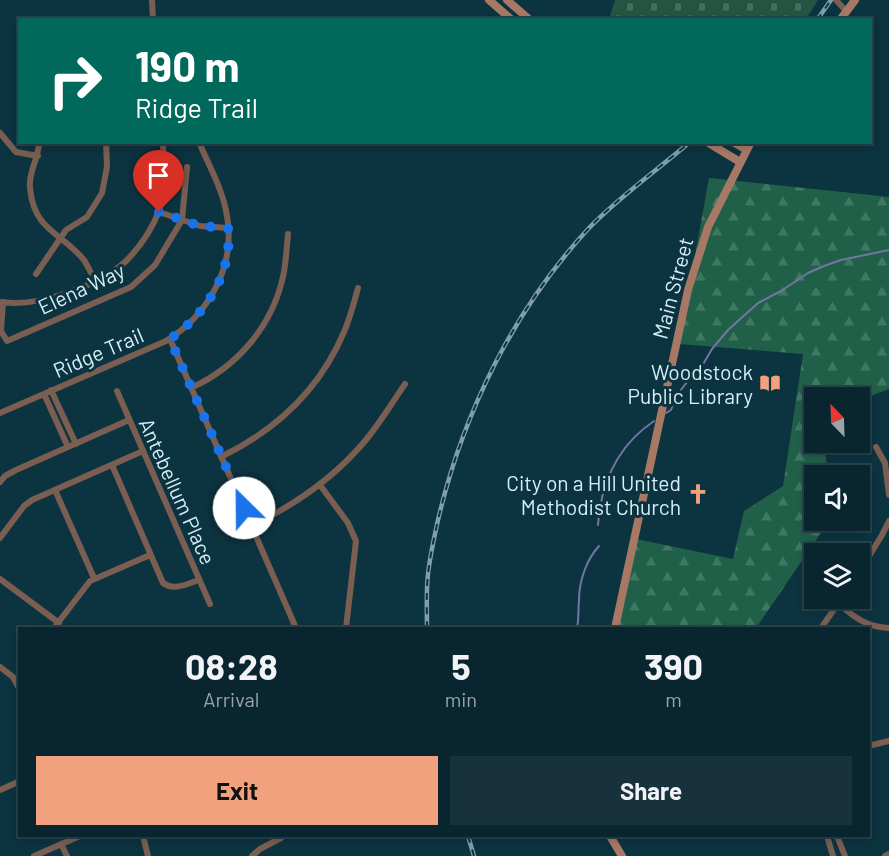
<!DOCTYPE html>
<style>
body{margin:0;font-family:Barlow,sans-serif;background:#17323c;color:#f1f3f6;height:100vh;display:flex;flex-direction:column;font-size:22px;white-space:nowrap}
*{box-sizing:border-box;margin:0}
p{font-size:20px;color:#99a5ab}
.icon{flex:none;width:33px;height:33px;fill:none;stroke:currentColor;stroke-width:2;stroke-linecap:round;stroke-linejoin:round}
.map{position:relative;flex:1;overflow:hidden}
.panel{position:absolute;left:18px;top:627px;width:852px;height:210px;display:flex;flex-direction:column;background:#092630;border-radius:0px;box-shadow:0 3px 9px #0003,0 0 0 2px #29434c}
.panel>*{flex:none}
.hud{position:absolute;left:18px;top:18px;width:854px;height:126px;border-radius:0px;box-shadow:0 3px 9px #0003,0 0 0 2px #29434c;background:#00695c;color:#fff;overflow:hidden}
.needle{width:39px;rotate:337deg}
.tools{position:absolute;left:804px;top:387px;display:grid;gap:12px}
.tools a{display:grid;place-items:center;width:66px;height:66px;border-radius:0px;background:#092630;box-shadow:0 3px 9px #0003,0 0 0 2px #29434c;font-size:30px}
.pin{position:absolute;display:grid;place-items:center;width:51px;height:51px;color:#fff;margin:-62px -26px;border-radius:50% 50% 50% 0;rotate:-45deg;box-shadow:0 0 6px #0007}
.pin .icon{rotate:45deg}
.me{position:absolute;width:66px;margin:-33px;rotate:337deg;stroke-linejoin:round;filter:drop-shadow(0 0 4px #0008)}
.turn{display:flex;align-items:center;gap:21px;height:126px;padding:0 18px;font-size:27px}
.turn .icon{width:78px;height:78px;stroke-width:2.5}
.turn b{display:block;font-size:42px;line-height:51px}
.eta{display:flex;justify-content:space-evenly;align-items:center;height:102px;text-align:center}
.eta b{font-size:36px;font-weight:700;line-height:42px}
.cta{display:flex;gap:12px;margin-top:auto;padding:12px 18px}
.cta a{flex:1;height:69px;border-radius:0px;background:#f1a17d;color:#111;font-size:24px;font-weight:700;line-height:69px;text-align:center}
.cta a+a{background:#17323c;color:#f1f3f6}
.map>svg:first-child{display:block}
.forest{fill:url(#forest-firs)}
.cemetery{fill:url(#cemetery-stones)}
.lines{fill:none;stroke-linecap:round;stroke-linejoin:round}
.stream{stroke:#7176a2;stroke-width:2}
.minor{stroke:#7b5e52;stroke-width:6}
.secondary{stroke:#a77965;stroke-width:8}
.rail-casing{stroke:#7f9eaa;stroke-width:4.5}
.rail{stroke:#0c3340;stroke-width:2;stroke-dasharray:7;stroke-linecap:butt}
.route{stroke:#1a73e8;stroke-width:10;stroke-dasharray:0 18}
.labels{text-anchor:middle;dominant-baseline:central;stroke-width:6;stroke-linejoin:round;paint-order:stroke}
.street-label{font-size:21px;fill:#d5eef8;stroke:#0c3340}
.poi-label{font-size:21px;fill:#d5eef8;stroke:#0c3340;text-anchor:end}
</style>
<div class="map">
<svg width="889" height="856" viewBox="0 0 889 856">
<defs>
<pattern id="forest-firs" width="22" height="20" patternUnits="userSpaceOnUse" patternTransform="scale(1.5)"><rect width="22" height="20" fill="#216048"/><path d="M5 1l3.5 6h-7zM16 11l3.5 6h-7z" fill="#407763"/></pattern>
<pattern id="cemetery-stones" width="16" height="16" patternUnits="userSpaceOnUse" patternTransform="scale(1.5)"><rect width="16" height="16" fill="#255542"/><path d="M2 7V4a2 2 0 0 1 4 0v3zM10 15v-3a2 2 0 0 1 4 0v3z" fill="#446e5e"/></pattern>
</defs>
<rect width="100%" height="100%" fill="#0c3340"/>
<path class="forest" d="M 709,178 L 889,197 L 889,389 L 860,400 L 860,398 L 814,398 L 814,442 L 824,443 L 828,475 L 814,476 L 814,520 L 829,521 L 756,628 L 618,628 L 636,539 L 733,559 L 744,511 L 783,486 L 803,354 L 679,344 Z"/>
<path class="cemetery" d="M 615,0 L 818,0 L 806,19 L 609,19 Z"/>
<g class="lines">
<path class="stream" d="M 666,413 L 671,410 L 677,395 L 694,373 L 702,366 L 712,349 L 728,330 L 758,303 L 781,291 L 808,273 L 824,266 L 841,260 L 889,250
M 598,525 C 601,483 617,446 654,421
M 577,628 C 579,618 578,610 579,600 C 579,582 586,560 599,546"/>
<path class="minor" d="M 152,0 L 153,20
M 836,0 L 846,11
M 0,133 L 16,152 L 38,156
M 39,142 C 39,158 28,172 30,188 C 34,231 61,232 84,260 C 88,266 91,274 95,280
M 159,212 L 200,226 L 228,228
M 36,274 L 66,230 L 87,217 L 102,193 L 107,167 L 106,142
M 2,302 C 36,308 101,285 126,261 C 140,247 152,229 159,211 C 167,190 163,164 163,142
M 3,302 L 1,331 L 7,341 L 131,287 L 155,265 L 182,220 L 187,167
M 170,339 L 296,628
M 191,388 C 239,366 274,324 284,272 C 286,259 287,247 288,234
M 51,390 L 76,444
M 117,391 L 210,604
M 44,394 L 68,447
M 0,413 L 166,341 C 208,315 236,267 227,216 C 223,190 209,166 199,142
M 876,447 L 885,463 L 889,495
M 221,457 C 276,430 320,389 344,332 C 350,318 354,303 358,288
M 112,465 L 163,583 C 174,591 187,584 199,580
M 0,482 L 5,476 L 16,470 L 129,420
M 320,485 L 348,523 L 356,541 L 346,628
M 55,490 L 94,578
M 251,526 C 295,505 334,478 365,441 C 380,423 392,403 405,384
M 0,538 L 24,506 L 32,500 L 143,451
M 860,571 L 882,535 L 889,521
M 0,579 L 59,623
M 839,604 C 855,618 867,627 889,628
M 54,628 L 90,581 L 150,555
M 821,628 L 842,598
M 0,667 L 13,677 L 20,690
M 868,746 L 889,741
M 0,790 L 20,781
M 143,836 L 148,856
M 827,836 L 833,856
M 837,836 L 845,856
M 61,844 L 67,856
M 34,856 L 80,836
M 252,856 L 260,849 L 281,838
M 885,856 L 889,854"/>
<path class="secondary" d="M 489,0 L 512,20
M 507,0 L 530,20
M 840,20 L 855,0
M 707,142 L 740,162
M 733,142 L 747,150
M 615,628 L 688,290 L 708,227 L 751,142
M 610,836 L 622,856"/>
<g class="rail-casing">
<path id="rail" d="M 817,20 L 831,0
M 427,628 C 427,611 426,592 428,574 C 430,556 434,538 438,520 C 463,413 514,309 589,228 C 620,196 656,171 690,142
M 468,836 L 474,856"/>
</g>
<use href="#rail" class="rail"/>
</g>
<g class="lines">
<path class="route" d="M 159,212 L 200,226 L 228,228 C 233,273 206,314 170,339 L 244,508"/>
</g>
<defs>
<g id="library-bare" transform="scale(1.62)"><path d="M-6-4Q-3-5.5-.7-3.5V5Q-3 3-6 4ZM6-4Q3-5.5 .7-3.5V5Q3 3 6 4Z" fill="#f1a17d" stroke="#0c3340" stroke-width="2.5" paint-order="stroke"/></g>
<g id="church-bare" transform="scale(1.62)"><path d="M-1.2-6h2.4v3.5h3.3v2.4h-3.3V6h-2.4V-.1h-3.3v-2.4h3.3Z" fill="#f1a17d" stroke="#0c3340" stroke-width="2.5" paint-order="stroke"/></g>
</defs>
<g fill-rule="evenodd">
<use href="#library-bare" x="770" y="383"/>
<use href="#church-bare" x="698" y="494"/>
</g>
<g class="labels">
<g class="street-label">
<text transform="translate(81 288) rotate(-25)">Elena Way</text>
<text transform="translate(672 288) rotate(-75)">Main Street</text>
<text transform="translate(98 352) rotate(-23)">Ridge Trail</text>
<text transform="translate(178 491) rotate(66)">Antebellum Place</text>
</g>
<g class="poi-label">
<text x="753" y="371">Woodstock<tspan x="753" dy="24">Public Library</tspan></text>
<text x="681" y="482">City on a Hill United<tspan x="681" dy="24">Methodist Church</tspan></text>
</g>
</g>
</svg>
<div class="tools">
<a><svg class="needle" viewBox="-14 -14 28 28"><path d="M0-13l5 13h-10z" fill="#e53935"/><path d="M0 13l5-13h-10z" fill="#99a5ab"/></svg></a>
<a><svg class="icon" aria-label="sound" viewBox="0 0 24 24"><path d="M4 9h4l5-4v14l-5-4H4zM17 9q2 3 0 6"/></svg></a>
<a><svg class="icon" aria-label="layers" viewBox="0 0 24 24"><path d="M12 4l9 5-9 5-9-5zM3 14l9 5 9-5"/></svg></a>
</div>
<div class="pin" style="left:159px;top:212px;background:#d93025"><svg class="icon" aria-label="arrive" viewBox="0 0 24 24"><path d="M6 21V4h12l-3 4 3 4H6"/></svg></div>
<svg class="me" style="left:244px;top:508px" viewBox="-20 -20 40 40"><circle r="19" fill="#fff"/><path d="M0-13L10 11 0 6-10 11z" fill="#1a73e8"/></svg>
<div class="hud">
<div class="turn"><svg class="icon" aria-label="right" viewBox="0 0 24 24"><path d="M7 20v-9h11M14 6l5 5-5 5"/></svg><div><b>190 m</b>Ridge Trail</div></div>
</div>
<section class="panel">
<div class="eta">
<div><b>08:28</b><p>Arrival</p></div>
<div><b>5</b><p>min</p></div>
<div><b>390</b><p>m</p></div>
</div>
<div class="cta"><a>Exit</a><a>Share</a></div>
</section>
</div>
